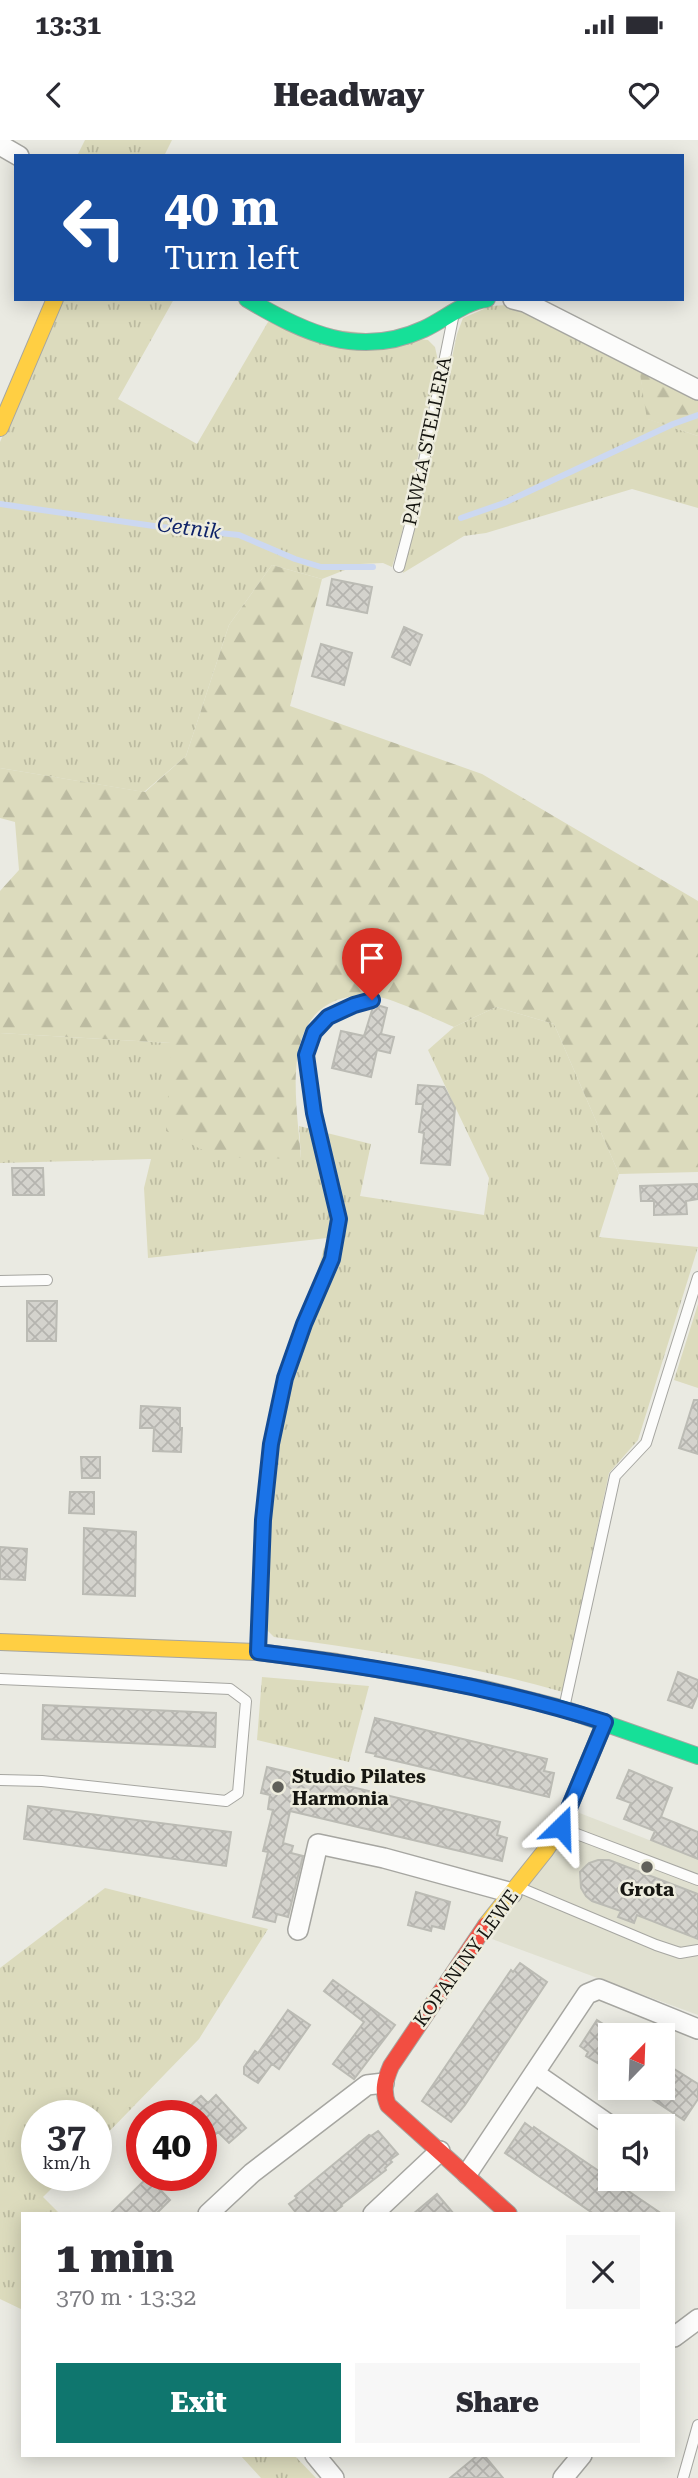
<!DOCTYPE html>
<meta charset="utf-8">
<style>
body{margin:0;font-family:"Roboto Serif",serif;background:#f7f7f7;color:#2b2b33;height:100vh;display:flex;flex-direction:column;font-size:26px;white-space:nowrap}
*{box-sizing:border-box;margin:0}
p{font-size:23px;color:#7c7c81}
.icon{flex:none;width:38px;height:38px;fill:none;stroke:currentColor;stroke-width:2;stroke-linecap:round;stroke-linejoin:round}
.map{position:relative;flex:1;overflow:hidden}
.details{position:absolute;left:21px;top:2072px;width:654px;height:245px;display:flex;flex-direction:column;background:#fff;border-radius:0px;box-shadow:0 4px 18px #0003}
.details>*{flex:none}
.hud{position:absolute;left:14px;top:14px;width:670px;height:147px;border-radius:0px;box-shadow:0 4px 18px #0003;background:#1a4fa0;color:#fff;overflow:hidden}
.needle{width:46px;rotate:23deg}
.fabs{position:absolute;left:598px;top:1883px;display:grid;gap:14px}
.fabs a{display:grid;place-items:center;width:77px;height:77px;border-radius:0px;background:#fff;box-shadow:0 4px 18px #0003;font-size:35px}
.speed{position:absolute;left:21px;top:1960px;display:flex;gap:14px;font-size:35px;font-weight:700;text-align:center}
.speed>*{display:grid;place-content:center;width:91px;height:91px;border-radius:50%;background:#fff;box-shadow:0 4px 18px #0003;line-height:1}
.speed small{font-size:18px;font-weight:400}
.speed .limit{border:10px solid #d22;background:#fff;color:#111}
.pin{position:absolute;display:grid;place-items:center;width:60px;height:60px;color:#fff;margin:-72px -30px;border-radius:50% 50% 50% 0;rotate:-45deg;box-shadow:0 0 7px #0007}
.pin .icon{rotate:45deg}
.me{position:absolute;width:77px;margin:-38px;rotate:22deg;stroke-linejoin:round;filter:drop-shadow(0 0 5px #0008)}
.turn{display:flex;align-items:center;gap:24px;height:147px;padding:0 35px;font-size:32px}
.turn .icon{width:91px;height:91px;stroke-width:2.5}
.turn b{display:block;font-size:49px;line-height:60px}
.round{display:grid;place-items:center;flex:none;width:74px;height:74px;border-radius:0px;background:#f7f7f7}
.summary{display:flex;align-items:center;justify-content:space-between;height:119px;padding:0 35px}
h1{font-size:42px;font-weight:800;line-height:52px}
.cta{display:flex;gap:14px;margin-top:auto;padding:14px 35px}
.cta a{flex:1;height:80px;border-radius:0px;background:#0f766e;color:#fff;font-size:28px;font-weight:800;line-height:80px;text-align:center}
.cta a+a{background:#f7f7f7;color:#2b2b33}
.status{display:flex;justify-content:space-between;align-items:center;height:49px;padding:0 35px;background:#fff;direction:ltr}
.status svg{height:19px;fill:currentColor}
header{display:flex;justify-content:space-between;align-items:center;height:91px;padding:0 35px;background:#fff;font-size:32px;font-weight:800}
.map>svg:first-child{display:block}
.built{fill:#e0e0d0}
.grass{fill:url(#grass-tufts)}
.forest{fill:url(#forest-firs)}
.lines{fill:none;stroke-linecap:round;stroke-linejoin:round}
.stream{stroke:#ccd8f1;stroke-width:6}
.building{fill:url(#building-cross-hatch);stroke:#bbbbb4;stroke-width:2}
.lane-casing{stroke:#a6a6a1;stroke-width:12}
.street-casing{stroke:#a6a6a1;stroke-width:22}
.fast-casing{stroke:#a6a6a1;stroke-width:18}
.slow-casing{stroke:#a6a6a1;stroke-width:18}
.jam-casing{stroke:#a6a6a1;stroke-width:18}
.lane{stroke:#fcfcfb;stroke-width:10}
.street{stroke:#fcfcfb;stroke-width:19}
.fast{stroke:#16e098;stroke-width:16}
.slow{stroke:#ffcf43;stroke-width:16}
.jam{stroke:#f24e42;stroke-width:16}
.route-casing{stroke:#114b97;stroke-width:18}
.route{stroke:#1a73e8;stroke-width:12}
.poi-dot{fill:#60605a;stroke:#eeedde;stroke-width:2.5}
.labels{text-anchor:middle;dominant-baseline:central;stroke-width:5;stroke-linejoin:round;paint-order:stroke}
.street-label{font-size:19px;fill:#161611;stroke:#eeedde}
.poi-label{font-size:19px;font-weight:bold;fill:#161611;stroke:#eeedde;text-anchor:start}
.water-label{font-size:21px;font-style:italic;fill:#0f2369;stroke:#eeedde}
</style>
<div class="status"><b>13:31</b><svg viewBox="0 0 49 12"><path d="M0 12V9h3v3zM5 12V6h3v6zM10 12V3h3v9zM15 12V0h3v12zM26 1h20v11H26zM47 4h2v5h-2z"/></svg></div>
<header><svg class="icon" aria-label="back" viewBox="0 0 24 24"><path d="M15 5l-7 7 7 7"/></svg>Headway<svg class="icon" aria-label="heart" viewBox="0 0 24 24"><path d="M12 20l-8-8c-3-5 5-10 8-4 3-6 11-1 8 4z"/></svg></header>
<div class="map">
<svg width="698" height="2338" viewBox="0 0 698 2338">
<defs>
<pattern id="grass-tufts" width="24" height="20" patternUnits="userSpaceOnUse" patternTransform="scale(1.75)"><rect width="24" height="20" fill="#dcdbbd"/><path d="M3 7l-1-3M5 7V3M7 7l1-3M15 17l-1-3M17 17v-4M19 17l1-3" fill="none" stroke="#bcbba1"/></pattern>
<pattern id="forest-firs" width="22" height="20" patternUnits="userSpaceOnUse" patternTransform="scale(1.75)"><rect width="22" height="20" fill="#dcdbbd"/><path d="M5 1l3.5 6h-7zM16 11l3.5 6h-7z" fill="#bcbba1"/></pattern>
<pattern id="building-cross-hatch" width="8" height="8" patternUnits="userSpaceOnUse" patternTransform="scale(1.75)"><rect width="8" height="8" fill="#d4d3cd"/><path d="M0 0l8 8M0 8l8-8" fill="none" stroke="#b5b4af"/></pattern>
</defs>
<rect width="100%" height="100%" fill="#eaeae2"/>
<path class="built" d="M 577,1672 L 698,1719 L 698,1875 L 492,1799 Z"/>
<path class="grass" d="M 85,0 L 172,0 L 164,16 L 77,16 Z
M 61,159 L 174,159 L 118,259 L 197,304 L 268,182 L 428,200 L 435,207 L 438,221 L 401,397 L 392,427 L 383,423 L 360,424 L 322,439 L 272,425 L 229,485 L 186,616 L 144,652 L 0,628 L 0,302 Z
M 507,165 L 525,171 L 639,228 L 648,279 L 698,296 L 698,368 L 632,349 L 486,393 L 464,396 L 403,433 L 421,365 L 457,194 L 463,178 L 491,166 Z
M 496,867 L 554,884 L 619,1034 L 599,1097 L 698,1107 L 638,1300 L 609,1333 L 563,1552 C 469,1525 372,1510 274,1497 L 266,1489 L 267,1380 L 277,1305 L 291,1239 L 323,1153 L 318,1129 L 327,1098 L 148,1118 L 144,1048 L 151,1019 L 0,1023 L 0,893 L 171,903 L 301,1018 L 299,986 L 371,1004 L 360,1056 L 484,1075 L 489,1038 L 428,910 L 454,887 Z
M 698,1164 L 698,1248 L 674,1240 Z
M 262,1537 L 369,1546 L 349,1622 L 257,1600 Z
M 105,1748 L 268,1789 L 199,1899 L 96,2005 L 96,1976 L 37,1976 L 37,2035 L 65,2035 L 43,2057 L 60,2074 L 23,2074 L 23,2170 L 0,2159 L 0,1828 Z
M 240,2315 L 294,2315 L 316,2338 L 261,2338 Z"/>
<path class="forest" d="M 639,228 L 698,258 L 698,296 L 647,279 Z
M 272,425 L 322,439 L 290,566 L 482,634 L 698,761 L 698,1032 L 619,1034 L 554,884 L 496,867 L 454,887 C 432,878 387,854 364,855 C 275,859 297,959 301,1019 L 216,1017 L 166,991 L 171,903 L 0,893 L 0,751 L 19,730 L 15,682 L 0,678 L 0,628 L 145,652 L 186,616 L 229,485 Z"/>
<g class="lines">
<path class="stream" d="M 0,364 L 161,387 L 239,395 L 295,419 L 321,427 L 373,427
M 461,378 L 504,363 L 673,284 L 698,275"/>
</g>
<path class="building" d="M 332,439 L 372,447 L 367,473 L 327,465 Z
M 404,487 L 422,495 L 410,525 L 392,517 Z
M 321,504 L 352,513 L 344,545 L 312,536 Z
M 377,865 L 387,868 L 381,894 L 394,897 L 390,913 L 377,910 L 371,937 L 332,928 L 341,891 L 364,896 L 373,867 Z
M 418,945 L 444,947 L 455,968 L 450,1025 L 421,1023 L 424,993 L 419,992 L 423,964 L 416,964 Z
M 12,1028 L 43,1028 L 44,1055 L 13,1055 Z
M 698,1044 L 698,1059 L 686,1061 L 687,1074 L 654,1075 L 654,1061 L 641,1061 L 640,1046 Z
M 27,1161 L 57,1161 L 56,1201 L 27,1201 Z
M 694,1260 L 698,1260 L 698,1314 L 679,1308 Z
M 141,1266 L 180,1268 L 180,1288 L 182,1288 L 181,1312 L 153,1311 L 154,1288 L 140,1288 Z
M 81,1317 L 100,1317 L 100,1338 L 82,1338 Z
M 70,1352 L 94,1352 L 94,1374 L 69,1373 Z
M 84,1388 L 136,1392 L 135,1456 L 83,1454 Z
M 0,1407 L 27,1409 L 25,1440 L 0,1439 Z
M 678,1532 L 698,1540 L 698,1554 L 692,1568 L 668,1560 Z
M 43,1565 L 216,1573 L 215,1607 L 42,1599 Z
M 375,1578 L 547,1619 L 544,1631 L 554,1633 L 549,1657 L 375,1616 L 376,1614 L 366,1612 Z
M 267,1627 L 500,1682 L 497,1695 L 507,1698 L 502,1721 L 290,1671 L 283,1703 L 293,1706 L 291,1713 L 303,1716 L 288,1777 L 277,1774 L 275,1782 L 253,1777 L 268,1712 L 263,1711 L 273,1670 L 268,1669 L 270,1655 L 261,1653 Z
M 629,1630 L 672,1648 L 661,1677 L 698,1692 L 698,1719 L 651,1700 L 655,1691 L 624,1679 L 631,1663 L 617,1658 Z
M 28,1666 L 231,1692 L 226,1726 L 24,1699 Z
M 598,1720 L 609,1720 L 698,1754 L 698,1799 L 637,1775 L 634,1783 L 618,1777 L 621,1771 L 592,1761 L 586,1756 L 581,1748 L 580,1732 L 589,1723 Z
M 416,1752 L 450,1762 L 444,1789 L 432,1786 L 431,1791 L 408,1785 Z
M 520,1823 L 547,1842 L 465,1965 L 451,1982 L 422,1961 L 511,1830 L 513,1832 Z
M 333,1840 L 395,1885 L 354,1939 L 333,1924 L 364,1882 L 324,1851 Z
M 288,1870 L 310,1885 L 279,1929 L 272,1924 L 258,1943 L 244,1934 L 244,1927 L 255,1911 L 258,1913 Z
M 597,1880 L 611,1889 L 611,1931 L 586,1916 L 588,1912 L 580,1906 Z
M 663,1922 L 698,1944 L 698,1959 L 684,1980 L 635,1948 L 663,1948 Z
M 216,1955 L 246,1988 L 229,2003 L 218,1992 L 201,2007 L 201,1976 L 179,1976 L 201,1956 L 208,1963 Z
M 525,1983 L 533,1989 L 534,1987 L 662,2074 L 594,2074 L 505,2013 Z
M 378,1991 L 398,2014 L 390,2020 L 392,2022 L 385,2028 L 386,2030 L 341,2065 L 342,2066 L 332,2074 L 297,2074 L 289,2064 L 297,2058 L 295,2056 L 369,1995 L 371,1996 Z
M 148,2037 L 170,2060 L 156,2074 L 110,2074 Z
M 437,2054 L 454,2074 L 413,2074 Z
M 478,2315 L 484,2315 L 503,2338 L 450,2338 Z"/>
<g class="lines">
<g class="lane-casing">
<path id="lane" d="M 399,427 L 414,370 L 453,178
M 0,1141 L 47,1140
M 258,1511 C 263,1420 263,1331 285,1242 C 297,1191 338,1131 338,1081 C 339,1069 332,1056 329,1045 C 321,1010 314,976 310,940 C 309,932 306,922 307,914 C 311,880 343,867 372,860
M 0,1539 L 230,1549 L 246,1561 L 238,1653 L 226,1661 L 42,1641 L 0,1640
M 564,1568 L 615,1336 L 646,1303 L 698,1137
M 561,1688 L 698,1740
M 518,1747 L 656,1805 L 680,1813 L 698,1810
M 683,2338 L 698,2285"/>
</g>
<g class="street-casing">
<path id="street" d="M 0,5 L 19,16
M 513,159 L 525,162 L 698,250
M 298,1790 L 318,1704 L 384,1718 L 512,1753
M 536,1934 L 611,1986
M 467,2034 L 587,1854 L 599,1849 L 698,1889
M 208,2074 L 252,2033 L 367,1945 L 384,1943
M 373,2074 L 440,2011
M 674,2197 L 698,2179
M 315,2315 L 334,2338
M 563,2338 L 582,2315"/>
</g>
<g class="fast-casing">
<path id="fast" d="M 247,159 C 304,193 359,219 424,189 C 444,180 465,161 487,159
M 537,1562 L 564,1569 L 698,1616"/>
</g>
<g class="slow-casing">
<path id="slow" d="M 0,288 L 55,159
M 0,1502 L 258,1512 L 337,1522 L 485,1549 L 537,1562
M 486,1785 L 545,1711 L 561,1687 L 605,1582"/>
</g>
<g class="jam-casing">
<path id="jam" d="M 486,1785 L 391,1926 C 385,1940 382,1951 388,1965 L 509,2074"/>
</g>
<use href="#lane" class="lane"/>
<use href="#street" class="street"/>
<use href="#fast" class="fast"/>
<use href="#slow" class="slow"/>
<use href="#jam" class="jam"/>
</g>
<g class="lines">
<g class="route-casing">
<path id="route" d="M 372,860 L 354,865 L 328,877 L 314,892 L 306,915 L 314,973 L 339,1079 L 332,1119 L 304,1184 L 285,1238 L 271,1304 L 263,1380 L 258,1512 C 376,1527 492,1546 605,1582 L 561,1687"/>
</g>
<use href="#route" class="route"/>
</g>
<g class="poi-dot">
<circle cx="278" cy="1647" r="7"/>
<circle cx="647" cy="1727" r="7"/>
</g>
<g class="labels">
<g class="street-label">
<text transform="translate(427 301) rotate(-78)">PAWŁA STELLERA</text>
<text transform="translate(466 1818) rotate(-54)">KOPANINY LEWE</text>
</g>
<g class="poi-label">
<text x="292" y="1636">Studio Pilates<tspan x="292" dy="22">Harmonia</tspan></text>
<text x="647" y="1749" text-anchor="middle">Grota</text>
</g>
<g class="water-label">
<text transform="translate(189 388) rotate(7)">Cetnik</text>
</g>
</g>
</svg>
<div class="fabs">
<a><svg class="needle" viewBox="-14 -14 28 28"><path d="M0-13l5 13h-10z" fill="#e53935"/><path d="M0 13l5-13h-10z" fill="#7c7c81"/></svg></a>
<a><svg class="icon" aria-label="sound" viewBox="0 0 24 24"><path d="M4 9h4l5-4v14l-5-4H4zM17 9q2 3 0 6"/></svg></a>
</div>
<div class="speed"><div>37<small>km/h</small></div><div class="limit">40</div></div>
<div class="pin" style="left:372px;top:860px;background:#d93025"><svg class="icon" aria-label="arrive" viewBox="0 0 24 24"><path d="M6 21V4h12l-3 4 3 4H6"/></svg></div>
<svg class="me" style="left:561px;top:1687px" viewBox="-20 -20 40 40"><path d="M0-17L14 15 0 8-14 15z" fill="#1a73e8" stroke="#fff" stroke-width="4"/></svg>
<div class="hud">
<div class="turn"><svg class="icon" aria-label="left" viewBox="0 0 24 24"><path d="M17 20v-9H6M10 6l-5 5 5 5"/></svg><div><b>40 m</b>Turn left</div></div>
</div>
<section class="details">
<div class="summary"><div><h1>1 min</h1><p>370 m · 13:32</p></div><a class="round"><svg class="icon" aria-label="close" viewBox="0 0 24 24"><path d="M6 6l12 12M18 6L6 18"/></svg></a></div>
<div class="cta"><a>Exit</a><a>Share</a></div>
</section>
</div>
